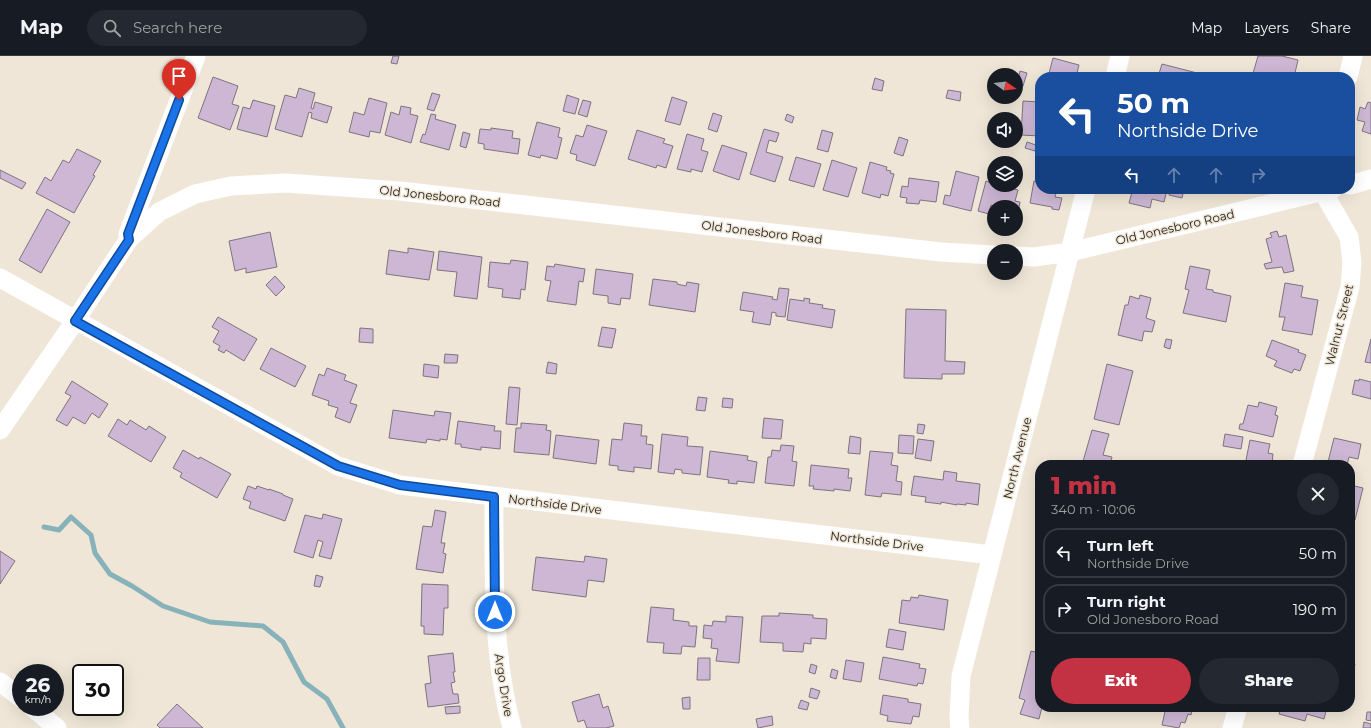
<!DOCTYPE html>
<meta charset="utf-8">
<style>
body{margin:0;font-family:Montserrat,sans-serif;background:#242831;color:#f1f3f6;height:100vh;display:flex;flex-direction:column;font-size:15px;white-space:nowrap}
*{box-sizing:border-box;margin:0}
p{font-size:13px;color:#9ea1a6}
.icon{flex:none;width:22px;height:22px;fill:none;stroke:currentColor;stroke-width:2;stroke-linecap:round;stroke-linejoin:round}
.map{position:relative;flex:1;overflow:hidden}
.drawer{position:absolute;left:1035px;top:404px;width:320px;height:252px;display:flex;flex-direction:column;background:#171b24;border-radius:16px;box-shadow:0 4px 16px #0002}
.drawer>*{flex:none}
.top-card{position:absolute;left:1035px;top:16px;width:320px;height:122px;border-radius:16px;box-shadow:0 4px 16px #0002;background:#1a4fa0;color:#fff;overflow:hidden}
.needle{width:26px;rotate:104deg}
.buttons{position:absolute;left:987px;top:12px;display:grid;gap:8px}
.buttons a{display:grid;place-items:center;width:36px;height:36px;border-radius:50%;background:#171b24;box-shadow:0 4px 16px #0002;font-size:20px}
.speed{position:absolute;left:12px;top:608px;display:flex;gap:8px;font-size:20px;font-weight:700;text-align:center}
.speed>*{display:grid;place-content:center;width:52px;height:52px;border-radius:50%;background:#171b24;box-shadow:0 4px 16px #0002;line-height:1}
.speed small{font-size:10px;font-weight:400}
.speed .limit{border:2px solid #111;border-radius:6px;background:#fff;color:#111}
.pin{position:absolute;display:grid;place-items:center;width:34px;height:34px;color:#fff;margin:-41px -17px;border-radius:50% 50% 50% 0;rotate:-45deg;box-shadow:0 0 4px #0007}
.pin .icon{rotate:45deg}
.me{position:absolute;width:44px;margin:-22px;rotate:0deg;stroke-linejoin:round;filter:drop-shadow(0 0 3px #0008)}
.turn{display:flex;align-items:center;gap:14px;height:84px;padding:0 16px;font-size:18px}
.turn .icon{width:52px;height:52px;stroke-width:2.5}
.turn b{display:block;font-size:28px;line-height:34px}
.lanes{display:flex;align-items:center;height:38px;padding:0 16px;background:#0003;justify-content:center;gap:20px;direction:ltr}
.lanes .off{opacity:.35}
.round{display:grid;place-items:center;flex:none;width:42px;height:42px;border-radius:21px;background:#242831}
.summary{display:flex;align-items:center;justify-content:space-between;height:68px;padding:0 16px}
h1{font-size:24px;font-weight:800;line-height:30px;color:#c23243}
.action{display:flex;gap:8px;margin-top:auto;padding:8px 16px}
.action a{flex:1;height:46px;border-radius:24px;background:#c23243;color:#fff;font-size:16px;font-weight:800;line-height:46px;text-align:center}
.action a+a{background:#242831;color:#f1f3f6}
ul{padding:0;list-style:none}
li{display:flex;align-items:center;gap:12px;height:50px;margin:0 8px 6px;padding:0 8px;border:2px solid #363941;border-radius:16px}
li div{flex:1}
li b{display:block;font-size:15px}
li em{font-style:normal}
header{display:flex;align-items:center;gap:24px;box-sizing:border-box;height:56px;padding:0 20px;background:#171b24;border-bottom:1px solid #363941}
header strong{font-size:19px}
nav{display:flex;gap:22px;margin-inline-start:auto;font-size:14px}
.search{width:280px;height:36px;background:#242831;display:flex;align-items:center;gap:10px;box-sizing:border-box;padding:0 14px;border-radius:22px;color:#9ea1a6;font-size:15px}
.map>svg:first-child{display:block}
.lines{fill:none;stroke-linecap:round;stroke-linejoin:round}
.stream{stroke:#88b2ba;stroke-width:5}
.building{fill:#cdb7d4;stroke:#7d7480}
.minor{stroke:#fff;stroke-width:19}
.route-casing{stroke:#114b97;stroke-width:10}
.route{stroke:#1a73e8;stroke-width:7}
.labels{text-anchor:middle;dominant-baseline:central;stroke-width:3;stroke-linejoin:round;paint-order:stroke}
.street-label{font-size:12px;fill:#231f1a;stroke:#efe6d7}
</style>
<header>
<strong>Map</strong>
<div class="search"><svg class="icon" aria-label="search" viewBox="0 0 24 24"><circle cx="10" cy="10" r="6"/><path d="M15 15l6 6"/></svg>Search here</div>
<nav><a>Map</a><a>Layers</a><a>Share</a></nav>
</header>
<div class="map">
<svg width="1371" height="672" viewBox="0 0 1371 672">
<rect width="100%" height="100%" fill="#efe6d7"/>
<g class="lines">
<path class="stream" d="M 44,471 L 59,474 L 71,461 L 91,479 L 95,497 L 110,518 L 132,530 L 163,550 L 210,566 L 263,570 L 283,586 L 304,626 L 327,643 L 343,672"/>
</g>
<path class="building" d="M 393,0 L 399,0 L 397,8 L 391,7 Z
M 1258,0 L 1282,0 L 1298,4 L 1295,17 L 1292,17 L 1291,21 L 1252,21 Z
M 1053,2 L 1079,9 L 1076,21 L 1048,21 Z
M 1162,8 L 1201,18 L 1200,21 L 1158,21 Z
M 1020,15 L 1027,17 L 1023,30 L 1017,28 Z
M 213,21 L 238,30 L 232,48 L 239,50 L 230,74 L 198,62 Z
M 875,22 L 884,25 L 882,35 L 872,33 Z
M 299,32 L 315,37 L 311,52 L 313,53 L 315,46 L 332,51 L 327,67 L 311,62 L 312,57 L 309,56 L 302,81 L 275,73 L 285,39 L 296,42 Z
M 948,34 L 961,36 L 960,45 L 946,42 Z
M 432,37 L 440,39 L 434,55 L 427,53 Z
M 567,39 L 579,43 L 575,58 L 563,55 Z
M 672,41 L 687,46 L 680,69 L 665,65 Z
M 369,42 L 387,47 L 380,77 L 370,75 L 369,81 L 349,76 L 354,56 L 364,59 Z
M 253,44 L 275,50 L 267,81 L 237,73 L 243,51 L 250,53 Z
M 583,44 L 591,46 L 587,61 L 578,58 Z
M 1023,45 L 1040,46 L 1040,80 L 1021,79 Z
M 1368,46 L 1371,47 L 1371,78 L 1362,75 L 1365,66 L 1357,64 L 1360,51 L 1365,53 Z
M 401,50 L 411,52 L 410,58 L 418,60 L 411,87 L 385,79 L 391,56 L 399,59 Z
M 713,57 L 722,60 L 717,76 L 708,73 Z
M 431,58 L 436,59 L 435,63 L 456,69 L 449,94 L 420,86 L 423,78 L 425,79 Z
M 787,58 L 794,61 L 792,67 L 785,64 Z
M 537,66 L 560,72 L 558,81 L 562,82 L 557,103 L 541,99 L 540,102 L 528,99 Z
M 587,69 L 607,75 L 595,110 L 576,104 L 577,99 L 570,97 L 576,79 L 583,81 Z
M 491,72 L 513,75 L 512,82 L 520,83 L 518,98 L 484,93 L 484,88 L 478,87 L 480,73 L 491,74 Z
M 764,73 L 779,77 L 776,86 L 769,84 L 766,96 L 783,101 L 775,126 L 750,118 Z
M 637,74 L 665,83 L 663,87 L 673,90 L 666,112 L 657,109 L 656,112 L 628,103 Z
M 822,74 L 833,77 L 828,96 L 817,93 Z
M 463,76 L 470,78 L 466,92 L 460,90 Z
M 687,78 L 704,83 L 701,94 L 708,96 L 702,116 L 691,113 L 691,116 L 677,113 Z
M 899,81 L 908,84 L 903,100 L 894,97 Z
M 1027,86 L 1036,89 L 1035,95 L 1025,92 Z
M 722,89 L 747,97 L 739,124 L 713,115 Z
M 77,93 L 101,105 L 93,119 L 95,120 L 74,157 L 36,137 L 45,121 L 51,125 L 63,104 L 69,107 Z
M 796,101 L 821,108 L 814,131 L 789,124 Z
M 832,104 L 857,112 L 848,141 L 823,134 Z
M 870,106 L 887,111 L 886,114 L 891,115 L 890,117 L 894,118 L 888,140 L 881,138 L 880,142 L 862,137 Z
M 0,114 L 26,127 L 22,133 L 0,122 Z
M 956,115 L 979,121 L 971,155 L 943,148 L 945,139 L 950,140 Z
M 909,122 L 939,126 L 936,146 L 920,144 L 919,148 L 906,147 L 907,142 L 900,141 L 902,130 L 908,131 Z
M 986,125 L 994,128 L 994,129 L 999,129 L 1018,134 L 1015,145 L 1020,146 L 1018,157 L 1016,156 L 1016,151 L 996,151 L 991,149 L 989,158 L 978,155 Z
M 1034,125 L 1040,126 L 1040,133 L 1057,133 L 1055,141 L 1062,142 L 1059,154 L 1052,153 L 1052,151 L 1030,147 Z
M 1127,133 L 1184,133 L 1182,142 L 1169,139 L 1170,134 L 1167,134 L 1164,146 L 1152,143 L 1150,152 L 1129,147 L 1132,136 L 1127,135 Z
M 47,153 L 70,166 L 41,217 L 19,204 Z
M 1277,175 L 1279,181 L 1286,179 L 1294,215 L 1284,217 L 1282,211 L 1266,213 L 1264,208 L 1272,206 L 1266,183 L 1272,181 L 1270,177 Z
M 270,176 L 277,211 L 246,217 L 246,212 L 235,215 L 229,185 Z
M 408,192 L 434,196 L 429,224 L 386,218 L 389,194 L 408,197 Z
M 439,195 L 482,201 L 477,243 L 454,240 L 457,216 L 437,214 Z
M 511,204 L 528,206 L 525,234 L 521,233 L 520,243 L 502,241 L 503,233 L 488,231 L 490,206 L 510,208 Z
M 555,208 L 585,213 L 583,226 L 579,225 L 576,249 L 547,245 L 551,225 L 545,224 L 547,210 L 554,211 Z
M 1190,210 L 1210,214 L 1206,233 L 1213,234 L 1213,236 L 1231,240 L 1226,266 L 1183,257 L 1189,234 L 1185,233 Z
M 596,213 L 633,218 L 630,243 L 621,242 L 620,249 L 608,247 L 608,240 L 593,238 Z
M 275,220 L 285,231 L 276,240 L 266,229 Z
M 653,223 L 677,226 L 677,228 L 686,230 L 687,226 L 699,228 L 695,256 L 649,249 Z
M 1285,227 L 1303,230 L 1301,241 L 1318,244 L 1312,279 L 1282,274 L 1285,261 L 1279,261 Z
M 779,232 L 789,233 L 785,261 L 776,260 L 776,257 L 772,256 L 770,269 L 752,266 L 754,256 L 740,254 L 743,236 L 773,241 L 772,243 L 777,244 Z
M 1140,239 L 1151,242 L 1146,262 L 1155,265 L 1152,276 L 1144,275 L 1142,285 L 1118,279 L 1125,249 L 1128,249 L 1130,240 L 1139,243 Z
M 804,242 L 810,243 L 809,247 L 823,249 L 822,252 L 835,254 L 832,272 L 787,264 L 790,243 L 804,245 Z
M 906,253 L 946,254 L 945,305 L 965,306 L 964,318 L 942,318 L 942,323 L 904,322 Z
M 218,261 L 257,283 L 244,305 L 226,294 L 224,297 L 218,294 L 220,290 L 213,286 L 219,275 L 212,271 Z
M 602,271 L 616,273 L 612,292 L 598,290 Z
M 360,272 L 373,273 L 373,287 L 359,286 Z
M 1166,283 L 1172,284 L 1170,293 L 1164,291 Z
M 1371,283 L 1371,307 L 1365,306 Z
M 1272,284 L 1299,294 L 1298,296 L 1306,299 L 1300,315 L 1294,313 L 1292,317 L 1274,310 L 1277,305 L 1266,300 Z
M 271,292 L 306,310 L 295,331 L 260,313 Z
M 445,298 L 458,299 L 457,307 L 444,307 Z
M 548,306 L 557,308 L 556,318 L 546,317 Z
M 424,308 L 439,310 L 438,322 L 423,320 Z
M 1107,308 L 1133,315 L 1119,369 L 1094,363 Z
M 327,312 L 346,319 L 344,324 L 357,329 L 350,347 L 357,349 L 350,367 L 335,361 L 338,352 L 328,349 L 329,345 L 312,339 L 319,318 L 324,320 Z
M 1359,323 L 1371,326 L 1371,343 L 1352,338 L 1355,324 L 1359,325 Z
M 72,325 L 108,348 L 99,362 L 92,357 L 85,368 L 73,361 L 67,370 L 56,364 L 71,340 L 65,337 Z
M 509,331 L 520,332 L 517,369 L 506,368 Z
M 698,341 L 707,342 L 705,355 L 696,354 Z
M 723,342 L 733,343 L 732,352 L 722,351 Z
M 1259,346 L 1277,351 L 1275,359 L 1278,360 L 1273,381 L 1239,373 L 1240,368 L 1243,368 L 1248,349 L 1258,351 Z
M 393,354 L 434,360 L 435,355 L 451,357 L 447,384 L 440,383 L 440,385 L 427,383 L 426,387 L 389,382 Z
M 764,362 L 783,364 L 781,383 L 762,382 Z
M 118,363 L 127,369 L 130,364 L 146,374 L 149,370 L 166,381 L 151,406 L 108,380 Z
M 458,365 L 495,370 L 494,375 L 501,375 L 500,393 L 481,391 L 481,394 L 461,391 L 461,388 L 455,388 Z
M 521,367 L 547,369 L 546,374 L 551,375 L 549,399 L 514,396 L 516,372 L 521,372 Z
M 624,367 L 642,369 L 641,380 L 647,380 L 646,388 L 653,389 L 651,413 L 634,411 L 634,416 L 618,414 L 618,410 L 609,409 L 612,383 L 622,384 Z
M 918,368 L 925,369 L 923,378 L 917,377 Z
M 1092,374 L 1109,378 L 1103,399 L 1112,401 L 1110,409 L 1082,409 Z
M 662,378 L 688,381 L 687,390 L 703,391 L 700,419 L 682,417 L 682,414 L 675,413 L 674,418 L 658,416 Z
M 1225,378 L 1243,381 L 1241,393 L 1223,390 Z
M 556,379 L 599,384 L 596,408 L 553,402 Z
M 899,379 L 914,380 L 913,398 L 898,397 Z
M 850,380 L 861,382 L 860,398 L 848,397 Z
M 1334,382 L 1361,388 L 1358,403 L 1349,401 L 1347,409 L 1328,406 Z
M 918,383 L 934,385 L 931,405 L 915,402 Z
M 1250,384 L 1270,388 L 1268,397 L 1273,398 L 1272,408 L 1267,407 L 1266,409 L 1245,409 Z
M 781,389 L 794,390 L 792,405 L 797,406 L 794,430 L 765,427 L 768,401 L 771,401 L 772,394 L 780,395 Z
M 183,394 L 199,403 L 200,401 L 231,418 L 217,442 L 180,421 L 182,417 L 173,412 Z
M 710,395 L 748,400 L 747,404 L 757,406 L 754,427 L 737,425 L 737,428 L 728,427 L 729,424 L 707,421 Z
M 870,395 L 893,397 L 891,409 L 898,410 L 896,425 L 902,426 L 901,439 L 882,437 L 881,441 L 865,439 Z
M 811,409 L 849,413 L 848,422 L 852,422 L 850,435 L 834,433 L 834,435 L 813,433 L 814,430 L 809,430 Z
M 944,415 L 957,417 L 956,425 L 980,428 L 978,449 L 966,447 L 966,449 L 957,448 L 957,449 L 941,446 L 941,448 L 925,446 L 926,441 L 911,439 L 914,420 L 943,424 Z
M 1350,429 L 1363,432 L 1355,464 L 1350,463 Z
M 248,430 L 256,433 L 257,430 L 269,434 L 269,433 L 283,438 L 283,439 L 293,443 L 285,465 L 249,452 L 251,446 L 243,443 Z
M 435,454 L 446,456 L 441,487 L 445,487 L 443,497 L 446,498 L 443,517 L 416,513 L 423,470 L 432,471 Z
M 323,458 L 342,463 L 331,503 L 319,500 L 323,486 L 318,484 L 313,502 L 294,496 L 305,459 L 322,463 Z
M 0,495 L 15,505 L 0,528 Z
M 585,500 L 607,503 L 604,526 L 588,524 L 586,541 L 532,534 L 536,501 L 584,506 Z
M 316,519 L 323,521 L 320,531 L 314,530 Z
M 422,528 L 448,529 L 448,552 L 444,552 L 443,579 L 424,578 L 424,570 L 421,570 Z
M 919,539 L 948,544 L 944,574 L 899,567 L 902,544 L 910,545 L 911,541 L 918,542 Z
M 651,551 L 674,553 L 673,564 L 689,566 L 689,570 L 697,570 L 695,591 L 682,590 L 681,598 L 663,597 L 664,587 L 647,586 Z
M 779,557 L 813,559 L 813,562 L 827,563 L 826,583 L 811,582 L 811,588 L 804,587 L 803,596 L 783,595 L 783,587 L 760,586 L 762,560 L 779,560 Z
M 1040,557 L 1040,573 L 1036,572 Z
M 726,560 L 743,561 L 739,607 L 716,605 L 718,593 L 711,592 L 712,583 L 703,582 L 704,569 L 712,570 L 713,565 L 726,566 Z
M 889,573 L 906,576 L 903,594 L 886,591 Z
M 1031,595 L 1040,597 L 1040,651 L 1042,651 L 1039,663 L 1020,658 L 1025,644 L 1019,642 Z
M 453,597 L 455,616 L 453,616 L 455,626 L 451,627 L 453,638 L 458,638 L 459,647 L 428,651 L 425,628 L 431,627 L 428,600 Z
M 883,601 L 920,608 L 919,612 L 926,613 L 923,628 L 918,627 L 917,630 L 879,623 Z
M 698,602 L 710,602 L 710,624 L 697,624 Z
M 846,604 L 864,607 L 861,626 L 843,623 Z
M 1350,607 L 1355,608 L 1351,624 L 1350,624 Z
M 811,608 L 817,610 L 815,618 L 809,616 Z
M 832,613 L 838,615 L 836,623 L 830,621 Z
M 811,632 L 820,635 L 817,643 L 809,641 Z
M 599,638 L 603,652 L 608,650 L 614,670 L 606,672 L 587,672 L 584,664 L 578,666 L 572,646 Z
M 883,639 L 908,643 L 908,646 L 921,648 L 919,661 L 913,660 L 911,668 L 887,665 L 888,660 L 880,658 Z
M 690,641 L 690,653 L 683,653 L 682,642 Z
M 801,644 L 809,647 L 807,654 L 798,652 Z
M 177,648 L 203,672 L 160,672 L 157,669 Z
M 460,650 L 460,657 L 446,658 L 445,651 Z
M 1166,651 L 1189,651 L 1189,653 L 1192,654 L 1191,659 L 1188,658 L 1185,667 L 1181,666 L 1179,672 L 1162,669 Z
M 1281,651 L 1327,651 L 1324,663 L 1307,658 L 1305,665 L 1279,658 Z
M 1367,656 L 1371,656 L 1371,665 L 1366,664 Z
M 772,660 L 773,669 L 758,672 L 756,663 Z
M 1364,666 L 1371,668 L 1371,672 L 1363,672 Z"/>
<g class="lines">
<path class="minor" d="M 1115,21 L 1120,0
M 1348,21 L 1353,0
M 1350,129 L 1371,123
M 129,183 L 128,178 L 196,0
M 1016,200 L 1034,201 L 1070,196 L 1333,133
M 0,222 L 338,410 L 400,429 L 992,499
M 0,374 L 75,265 L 129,183 L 159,156 L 195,138 L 231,130 L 286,127 L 400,135 L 941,196 L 994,199
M 1302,409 L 1350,231 L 1352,206 L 1349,181 L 1323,136 L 1324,133
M 494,441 C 494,519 492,597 512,672
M 0,626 L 21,642
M 32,651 L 57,672
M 960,672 L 959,661 L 961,620 L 1086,133
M 1232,672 L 1238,651"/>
</g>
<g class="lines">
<g class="route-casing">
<path id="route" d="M 179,44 L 128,178 L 129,184 L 75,265 L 338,410 L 400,429 L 494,441 L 495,556"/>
</g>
<use href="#route" class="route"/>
</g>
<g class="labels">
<g class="street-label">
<text transform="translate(440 140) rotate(6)">Old Jonesboro Road</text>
<text transform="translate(1175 171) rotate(-13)">Old Jonesboro Road</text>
<text transform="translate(762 176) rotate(7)">Old Jonesboro Road</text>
<text transform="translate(1339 269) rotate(-76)">Walnut Street</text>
<text transform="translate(1017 402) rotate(-76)">North Avenue</text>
<text transform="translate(555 448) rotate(7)">Northside Drive</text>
<text transform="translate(877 485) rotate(7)">Northside Drive</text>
<text transform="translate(504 629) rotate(81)">Argo Drive</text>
</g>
</g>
</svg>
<div class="buttons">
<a><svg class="needle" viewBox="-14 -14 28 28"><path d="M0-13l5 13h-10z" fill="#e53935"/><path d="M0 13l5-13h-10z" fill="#9ea1a6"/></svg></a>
<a><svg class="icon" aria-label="sound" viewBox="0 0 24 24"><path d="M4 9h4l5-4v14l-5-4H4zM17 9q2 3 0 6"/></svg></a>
<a><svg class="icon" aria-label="layers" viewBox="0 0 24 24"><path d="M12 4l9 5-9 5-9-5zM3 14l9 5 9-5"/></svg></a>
<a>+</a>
<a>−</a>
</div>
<div class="speed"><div>26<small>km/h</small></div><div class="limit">30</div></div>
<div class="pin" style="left:179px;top:44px;background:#d93025"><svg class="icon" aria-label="arrive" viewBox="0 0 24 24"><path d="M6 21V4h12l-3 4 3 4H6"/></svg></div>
<svg class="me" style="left:495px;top:556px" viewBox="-20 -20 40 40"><circle r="17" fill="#1a73e8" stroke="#fff" stroke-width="3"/><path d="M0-11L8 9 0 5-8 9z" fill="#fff"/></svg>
<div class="top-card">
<div class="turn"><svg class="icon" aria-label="left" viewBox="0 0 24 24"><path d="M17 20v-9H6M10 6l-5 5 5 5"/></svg><div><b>50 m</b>Northside Drive</div></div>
<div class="lanes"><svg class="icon" aria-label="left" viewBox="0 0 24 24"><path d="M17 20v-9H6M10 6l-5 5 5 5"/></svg><svg class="icon off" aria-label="ahead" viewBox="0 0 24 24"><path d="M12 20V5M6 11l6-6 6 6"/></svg><svg class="icon off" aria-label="ahead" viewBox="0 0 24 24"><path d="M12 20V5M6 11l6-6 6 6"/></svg><svg class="icon off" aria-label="right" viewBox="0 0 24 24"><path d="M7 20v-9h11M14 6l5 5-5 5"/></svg></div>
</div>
<section class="drawer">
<div class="summary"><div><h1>1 min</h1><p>340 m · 10:06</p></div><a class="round"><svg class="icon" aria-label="close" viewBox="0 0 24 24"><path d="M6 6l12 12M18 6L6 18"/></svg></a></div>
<ul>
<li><svg class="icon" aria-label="left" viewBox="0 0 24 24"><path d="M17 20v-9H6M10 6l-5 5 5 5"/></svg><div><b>Turn left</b><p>Northside Drive</p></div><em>50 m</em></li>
<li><svg class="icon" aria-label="right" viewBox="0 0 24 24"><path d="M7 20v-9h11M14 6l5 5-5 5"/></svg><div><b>Turn right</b><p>Old Jonesboro Road</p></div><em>190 m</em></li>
</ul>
<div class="action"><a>Exit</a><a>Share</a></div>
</section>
</div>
